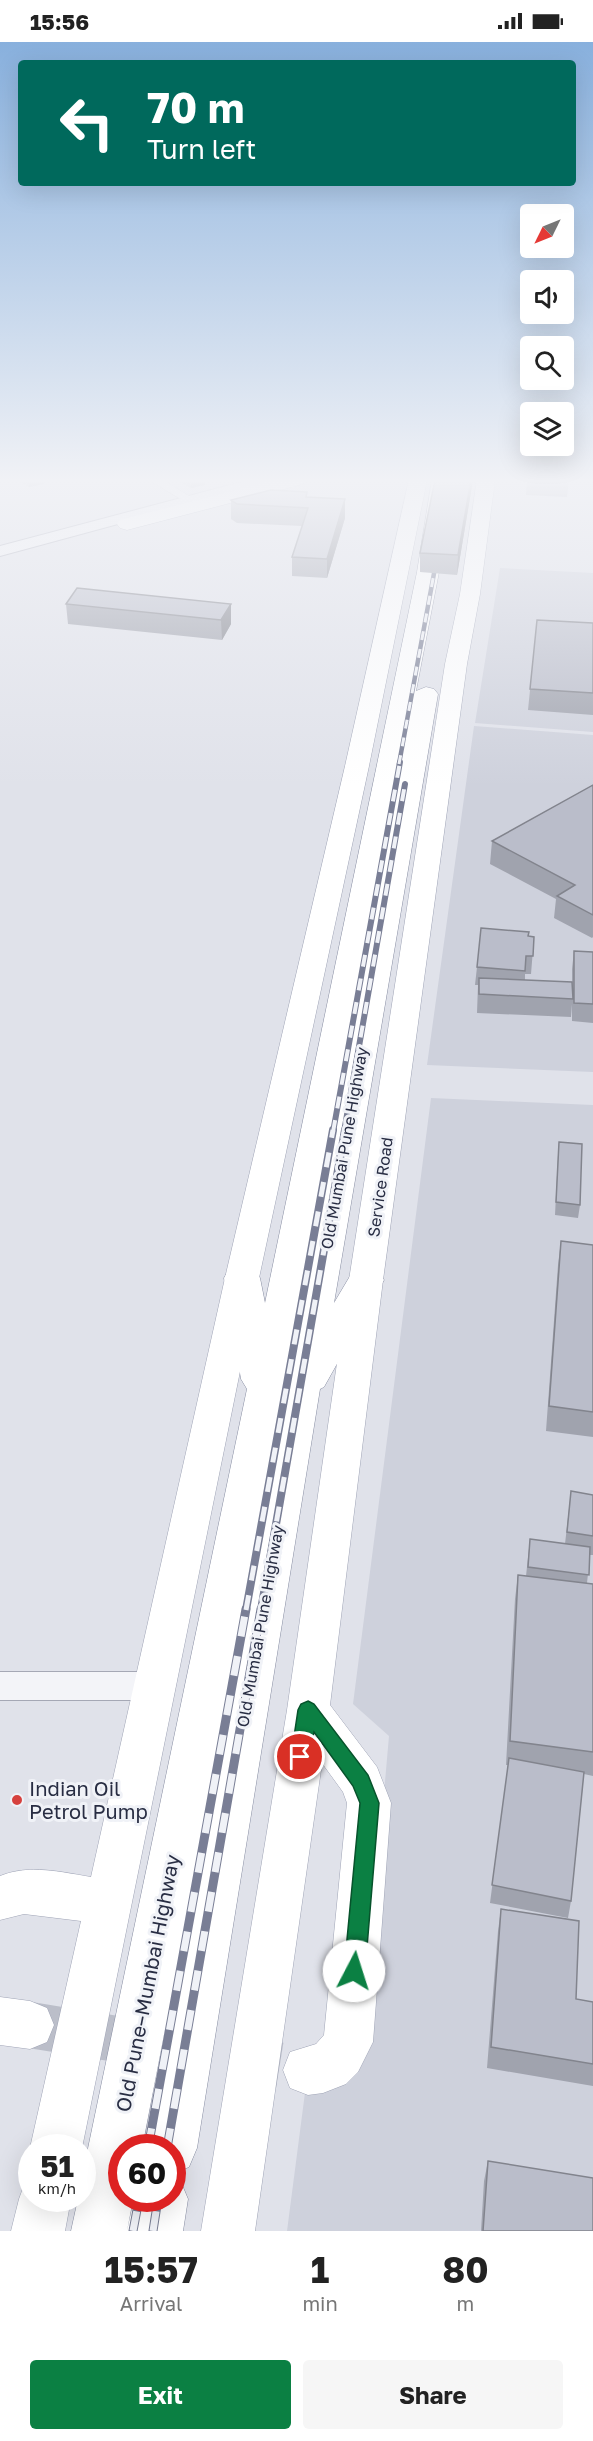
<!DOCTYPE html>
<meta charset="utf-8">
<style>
body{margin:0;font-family:"Golos Text",sans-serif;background:#f6f6f6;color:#222;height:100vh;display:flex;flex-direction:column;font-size:22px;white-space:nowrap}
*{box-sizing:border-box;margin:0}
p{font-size:20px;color:#767676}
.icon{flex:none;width:33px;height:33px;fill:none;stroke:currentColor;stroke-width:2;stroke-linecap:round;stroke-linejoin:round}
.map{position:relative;height:2189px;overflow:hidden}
.side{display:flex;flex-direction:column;background:#fff;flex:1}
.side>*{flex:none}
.banner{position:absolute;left:18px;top:18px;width:558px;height:126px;border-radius:6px;box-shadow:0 6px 24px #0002;background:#00695c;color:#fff;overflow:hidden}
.needle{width:39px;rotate:227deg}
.fabs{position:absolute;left:520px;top:162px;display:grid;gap:12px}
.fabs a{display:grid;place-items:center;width:54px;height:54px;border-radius:6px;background:#fff;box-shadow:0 6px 24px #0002;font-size:30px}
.speed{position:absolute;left:18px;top:2092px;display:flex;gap:12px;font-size:30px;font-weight:700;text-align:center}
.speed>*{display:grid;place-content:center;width:78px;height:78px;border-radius:50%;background:#fff;box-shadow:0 6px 24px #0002;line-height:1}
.speed small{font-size:15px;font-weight:400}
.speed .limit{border:9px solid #d22;background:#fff;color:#111}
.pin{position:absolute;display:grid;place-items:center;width:51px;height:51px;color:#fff;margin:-26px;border:3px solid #fff;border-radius:50%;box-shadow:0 2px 6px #0007}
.me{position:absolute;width:66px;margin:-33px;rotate:5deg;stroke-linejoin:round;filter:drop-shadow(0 0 4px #0008)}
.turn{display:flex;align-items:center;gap:21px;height:126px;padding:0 30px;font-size:27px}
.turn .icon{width:78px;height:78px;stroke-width:2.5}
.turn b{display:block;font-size:42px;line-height:51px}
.eta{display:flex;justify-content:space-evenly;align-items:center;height:102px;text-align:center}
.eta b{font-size:36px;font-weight:700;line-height:42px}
.cta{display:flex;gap:12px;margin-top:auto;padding:12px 30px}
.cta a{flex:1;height:69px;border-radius:6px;background:#0b8043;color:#fff;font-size:24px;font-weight:700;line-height:69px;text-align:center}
.cta a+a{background:#f6f6f6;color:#222}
.status{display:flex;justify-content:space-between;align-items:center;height:42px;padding:0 30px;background:#fff;direction:ltr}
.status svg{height:16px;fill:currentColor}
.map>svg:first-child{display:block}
.built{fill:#ced1dc}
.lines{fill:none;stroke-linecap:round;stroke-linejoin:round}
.primary-tunnel{stroke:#bbbec9;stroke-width:46;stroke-dasharray:46 23;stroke-linecap:butt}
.minor-casing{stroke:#a5a8b5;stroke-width:1}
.tertiary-casing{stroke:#a5a8b5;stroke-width:2}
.primary-casing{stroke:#9fa4b6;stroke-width:1}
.trunk-casing{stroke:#878da2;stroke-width:1}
.minor{fill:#f3f4f8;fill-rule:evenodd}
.tertiary{fill:#f3f4f8;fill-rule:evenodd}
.primary{fill:#fff;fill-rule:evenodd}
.trunk{fill:#fff;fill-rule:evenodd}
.rail-far3-casing{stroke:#797e95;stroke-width:4.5}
.rail-far2-casing{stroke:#797e95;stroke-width:6}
.rail-far1-casing{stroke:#797e95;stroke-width:8}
.rail-casing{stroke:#797e95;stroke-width:9}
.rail-far3{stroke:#f0f2f7;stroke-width:3;stroke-dasharray:9;stroke-linecap:butt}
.rail-far2{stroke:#f0f2f7;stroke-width:4;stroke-dasharray:12;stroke-linecap:butt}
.rail-far1{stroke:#f0f2f7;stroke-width:5;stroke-dasharray:15;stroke-linecap:butt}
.rail{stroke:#f0f2f7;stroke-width:7;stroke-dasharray:20;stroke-linecap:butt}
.wall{fill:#a0a3ae}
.shaded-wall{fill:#82848d}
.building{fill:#babdca;stroke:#82848d;stroke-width:1.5}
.route{fill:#0b8043;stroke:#07532c;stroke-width:1.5}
.poi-dot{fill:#d6413e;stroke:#f0f2f7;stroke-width:2}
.labels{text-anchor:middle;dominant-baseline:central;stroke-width:6;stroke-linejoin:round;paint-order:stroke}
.street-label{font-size:16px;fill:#282d43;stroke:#f0f2f7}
.near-poi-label{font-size:20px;fill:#282d43;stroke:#f0f2f7;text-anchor:start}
.near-street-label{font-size:20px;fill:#282d43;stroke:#f0f2f7}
</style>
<div class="status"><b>15:56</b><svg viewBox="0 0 49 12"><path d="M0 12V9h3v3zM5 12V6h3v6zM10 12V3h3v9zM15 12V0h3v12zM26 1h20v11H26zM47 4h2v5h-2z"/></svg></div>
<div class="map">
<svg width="593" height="2189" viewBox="0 0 593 2189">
<rect width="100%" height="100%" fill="#e0e2ea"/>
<path class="built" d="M 500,526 L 593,531 L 593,690 L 475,681 Z
M 474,684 L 593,693 L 593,1030 L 427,1023 Z
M 431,1056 L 593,1063 L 593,2189 L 287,2189 L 306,2043 L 361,2014 L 389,1694 L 353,1662 Z"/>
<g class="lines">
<path class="primary-tunnel" d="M 30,1983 L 308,2028"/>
<g class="minor-casing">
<path id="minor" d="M 149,438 L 163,438 L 189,454 L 187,456 L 179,456 Z"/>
</g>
<g class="tertiary-casing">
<path id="tertiary" d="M 249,438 L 271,438 L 269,441 L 236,450 L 0,514 L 0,504 Z
M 0,1630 L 155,1630 L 166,1634 L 171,1644 L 166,1654 L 155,1658 L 0,1658 Z"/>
</g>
<g class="primary-casing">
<path id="primary" d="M 275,438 L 305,438 L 303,442 L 127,488 L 120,486 L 117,482 L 120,478 Z
M 409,438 L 427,438 L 369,724 L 259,1236 L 82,2106 L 32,2106 L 32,2109 L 30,2106 L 81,1879 L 24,1872 L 0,1878 L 0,1834 C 29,1822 61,1830 91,1835 L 225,1236 L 345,724 Z
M 477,438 L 495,438 L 480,552 L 467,622 L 383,1238 L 330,1663 L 377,1725 L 391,1761 L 373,2000 L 358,2030 L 346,2042 L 323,2051 L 308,2053 L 290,2046 L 283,2028 L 290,2010 L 316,2002 L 324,1993 L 347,1761 L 343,1750 L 322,1721 L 255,2189 L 201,2189 L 287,1668 L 349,1238 L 445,622 L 460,552 Z
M 0,1955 L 30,1959 L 47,1966 L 54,1983 L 47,2000 L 30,2007 L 0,2003 Z
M 32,2136 L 32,2157 L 71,2157 L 65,2189 L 11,2189 L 19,2157 L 26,2138 Z"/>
</g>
<g class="trunk-casing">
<path id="trunk" d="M 432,438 L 452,438 L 439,530 L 416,649 L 426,645 L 434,647 L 438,652 L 334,1261 L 353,1229 L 366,1225 L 379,1229 L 384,1238 L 324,1345 L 320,1347 L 197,2106 L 189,2125 L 172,2132 L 172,2106 L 143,2106 L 167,1977 L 142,2106 L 122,2106 L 122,2157 L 133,2157 L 127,2189 L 71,2189 L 78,2157 L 82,2157 L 82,2135 L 247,1347 L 241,1337 L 224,1236 L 229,1227 L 242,1223 L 255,1227 L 260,1236 L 265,1261 L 417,530 Z
M 172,2134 L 180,2138 L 188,2157 L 183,2189 L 127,2189 L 134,2157 L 172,2157 Z"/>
</g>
<use href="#minor" class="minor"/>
<use href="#tertiary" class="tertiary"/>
<use href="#primary" class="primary"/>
<use href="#trunk" class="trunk"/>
<g class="rail-far3-casing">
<path id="rail-far3" d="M 399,722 L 437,515"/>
</g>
<g class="rail-far2-casing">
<path id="rail-far2" d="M 333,1090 L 400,720
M 344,1090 L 405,742"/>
</g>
<g class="rail-far1-casing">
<path id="rail-far1" d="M 246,1568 L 333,1088
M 261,1568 L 345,1088"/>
</g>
<g class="rail-casing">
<path id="rail" d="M 148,2106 L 246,1567
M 167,2106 L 261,1567
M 133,2189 L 139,2157
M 153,2189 L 158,2157"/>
</g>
<use href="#rail-far3" class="rail-far3"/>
<use href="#rail-far2" class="rail-far2"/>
<use href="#rail-far1" class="rail-far1"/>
<use href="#rail" class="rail"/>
</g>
<path class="wall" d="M 17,438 L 44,438 L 44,442 L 29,445 Z
M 176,438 L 209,438 L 205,439 L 205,443 L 191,446 Z
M 435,438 L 473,438 L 457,533 L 420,530 L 420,511 Z
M 527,438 L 569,438 L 567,455 L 526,453 Z
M 307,450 L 307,455 L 345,476 L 327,536 L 292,534 L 292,515 L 302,484 L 237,481 L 231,477 L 231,458 Z
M 66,562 L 231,562 L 231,582 L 222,598 L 68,582 Z
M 537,578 L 593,581 L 593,673 L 528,668 Z
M 593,743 L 593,895 L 592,896 L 554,876 L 556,857 L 490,822 L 492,799 Z
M 528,894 L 534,895 L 531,932 L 525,932 L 525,938 L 572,947 L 572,927 L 574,909 L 593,910 L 593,981 L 572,979 L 572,962 L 571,975 L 477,971 L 478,943 L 475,943 L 477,925 Z
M 559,1100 L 580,1163 L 578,1176 L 555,1173 L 558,1113 Z
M 561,1199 L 593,1203 L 593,1395 L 546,1389 L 558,1223 Z
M 571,1449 L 593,1453 L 593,1513 L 590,1513 L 587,1541 L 593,1542 L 593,1734 L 584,1732 L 571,1859 L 568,1876 L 490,1861 L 508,1723 L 506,1723 L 515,1557 L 518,1533 L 526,1534 L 530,1497 L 565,1502 Z
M 501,1867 L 576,1957 L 593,1960 L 593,2044 L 487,2026 L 498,1889 Z
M 488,2119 L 593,2189 L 481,2189 L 484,2139 Z"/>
<path class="shaded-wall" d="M 28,438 L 44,438 L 44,442 L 29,445 Z
M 191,438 L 209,438 L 205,439 L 205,443 L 191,446 Z
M 471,438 L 473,438 L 457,533 L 458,513 Z
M 345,457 L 345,476 L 327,536 L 327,517 Z
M 231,562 L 231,582 L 222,598 L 221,578 Z"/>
<path class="building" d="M 435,438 L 471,438 L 458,513 L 420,511 Z
M 271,448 L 307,450 L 306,455 L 345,457 L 327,517 L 292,515 L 308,466 L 237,462 L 231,458 Z
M 77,546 L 231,562 L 221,578 L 66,562 Z
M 537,578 L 593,581 L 593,651 L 530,647 Z
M 593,743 L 593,873 L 557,854 L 575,843 L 492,799 Z
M 481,886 L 529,890 L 528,894 L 534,895 L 533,914 L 526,914 L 525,929 L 477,925 Z
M 574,909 L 593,910 L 593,962 L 574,961 Z
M 479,936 L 572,940 L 573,957 L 479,952 Z
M 559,1100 L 582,1102 L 580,1163 L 556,1160 Z
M 561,1199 L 593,1203 L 593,1370 L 549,1364 Z
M 571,1449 L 593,1453 L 593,1494 L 567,1490 Z
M 530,1497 L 590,1505 L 589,1533 L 528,1525 Z
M 518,1533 L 593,1542 L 593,1710 L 510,1699 Z
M 509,1716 L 584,1730 L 571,1859 L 492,1843 Z
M 501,1867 L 579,1879 L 576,1957 L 593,1960 L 593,2022 L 491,2005 Z
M 488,2119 L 593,2136 L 593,2189 L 483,2189 Z"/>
<linearGradient id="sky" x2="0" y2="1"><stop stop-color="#88b0dd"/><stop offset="0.59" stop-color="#f1f2f6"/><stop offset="1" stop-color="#f1f2f6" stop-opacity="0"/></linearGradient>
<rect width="593" height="744" fill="url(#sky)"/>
<path class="route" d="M 308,1659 L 314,1662 L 368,1733 L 379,1761 L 365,1929 L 362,1937 L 354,1940 L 347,1937 L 344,1929 L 360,1761 L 353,1744 L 314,1690 L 307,1721 L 300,1724 L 294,1721 L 291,1715 L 298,1668 L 301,1662 Z"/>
<circle class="poi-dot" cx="17" cy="1758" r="6"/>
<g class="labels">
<g class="street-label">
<text transform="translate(344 1106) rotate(-80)">Old Mumbai Pune Highway</text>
<text transform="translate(380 1145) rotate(-82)">Service Road</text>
<text transform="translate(260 1584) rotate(-80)">Old Mumbai Pune Highway</text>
</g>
<g class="near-poi-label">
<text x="29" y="1746">Indian Oil<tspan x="29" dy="23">Petrol Pump</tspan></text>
</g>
<g class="near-street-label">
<text transform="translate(147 1941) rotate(-79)">Old Pune–Mumbai Highway</text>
</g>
</g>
</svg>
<div class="fabs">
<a><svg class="needle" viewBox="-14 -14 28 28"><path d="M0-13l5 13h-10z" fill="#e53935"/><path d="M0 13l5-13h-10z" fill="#767676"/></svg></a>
<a><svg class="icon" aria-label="sound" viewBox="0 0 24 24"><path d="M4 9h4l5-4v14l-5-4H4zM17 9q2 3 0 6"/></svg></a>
<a><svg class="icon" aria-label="search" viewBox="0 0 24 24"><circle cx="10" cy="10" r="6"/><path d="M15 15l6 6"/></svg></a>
<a><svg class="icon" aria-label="layers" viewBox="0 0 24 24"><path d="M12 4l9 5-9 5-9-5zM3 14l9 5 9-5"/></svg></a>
</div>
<div class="speed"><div>51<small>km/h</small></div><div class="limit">60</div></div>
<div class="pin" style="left:300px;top:1715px;background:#d93025"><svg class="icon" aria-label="arrive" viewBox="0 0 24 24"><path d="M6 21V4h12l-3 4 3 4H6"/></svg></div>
<svg class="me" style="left:354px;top:1929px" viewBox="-20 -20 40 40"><circle r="19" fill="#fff"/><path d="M0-13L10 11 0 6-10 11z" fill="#0b8043"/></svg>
<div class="banner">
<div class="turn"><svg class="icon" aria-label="left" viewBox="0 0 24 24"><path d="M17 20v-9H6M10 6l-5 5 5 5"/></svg><div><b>70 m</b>Turn left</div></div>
</div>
</div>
<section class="side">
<div class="eta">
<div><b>15:57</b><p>Arrival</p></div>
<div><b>1</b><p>min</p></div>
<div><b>80</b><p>m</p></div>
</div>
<div class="cta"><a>Exit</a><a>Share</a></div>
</section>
